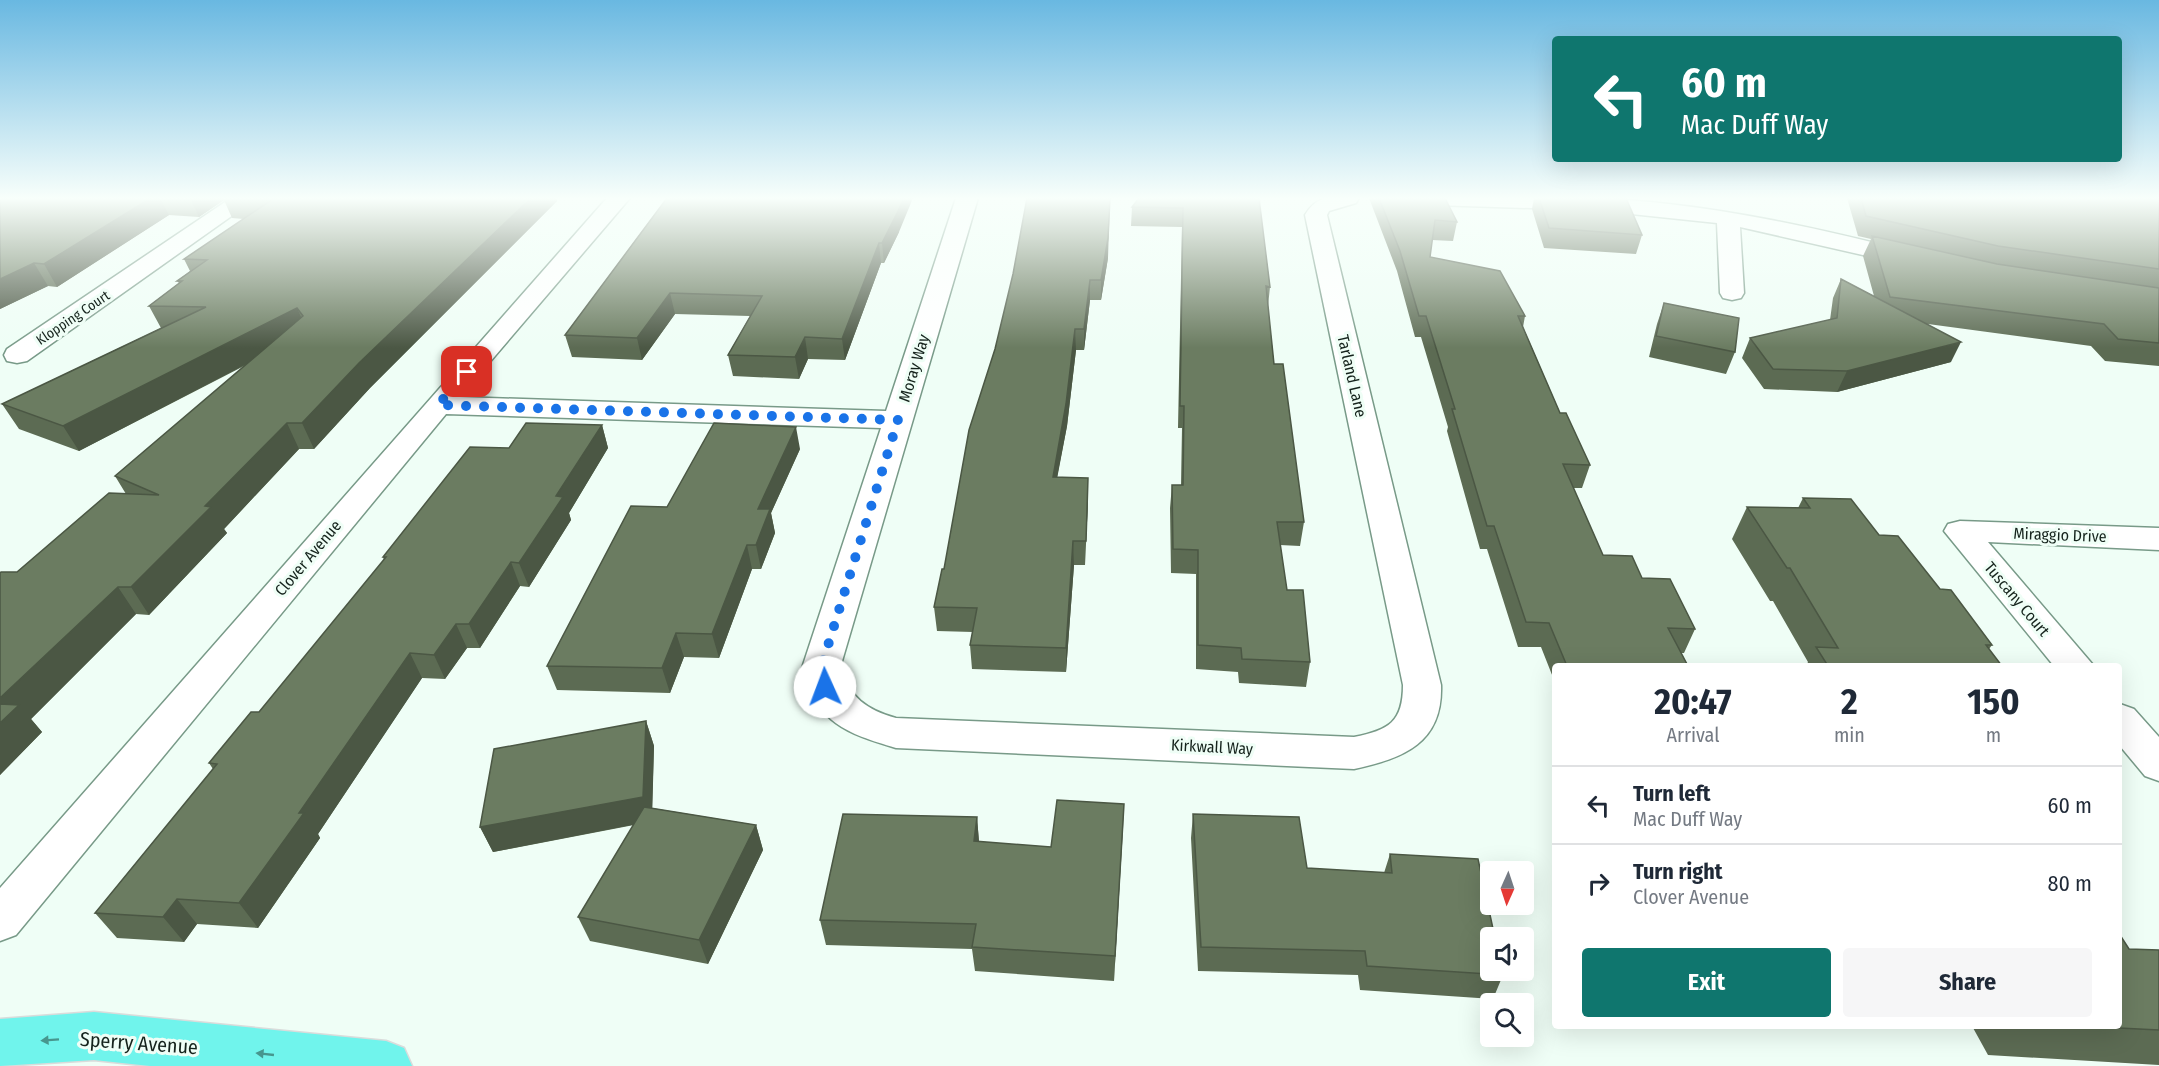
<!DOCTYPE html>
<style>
body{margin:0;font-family:"Fira Sans Condensed",sans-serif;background:#f6f6f7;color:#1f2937;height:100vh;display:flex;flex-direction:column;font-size:22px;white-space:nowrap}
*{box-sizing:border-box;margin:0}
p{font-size:20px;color:#747a83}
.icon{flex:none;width:33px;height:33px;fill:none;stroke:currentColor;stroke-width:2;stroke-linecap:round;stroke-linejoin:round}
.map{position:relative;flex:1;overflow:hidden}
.details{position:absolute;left:1552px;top:663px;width:570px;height:366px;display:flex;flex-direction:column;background:#fff;border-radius:6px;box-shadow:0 6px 24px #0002}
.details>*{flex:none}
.top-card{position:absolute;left:1552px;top:36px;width:570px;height:126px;border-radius:6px;box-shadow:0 6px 24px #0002;background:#0f766e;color:#fff;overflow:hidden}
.needle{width:39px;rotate:183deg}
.buttons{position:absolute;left:1480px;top:861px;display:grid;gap:12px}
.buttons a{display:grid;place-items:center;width:54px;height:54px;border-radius:6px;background:#fff;box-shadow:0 6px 24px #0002;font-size:30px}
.pin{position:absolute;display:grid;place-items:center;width:51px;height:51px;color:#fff;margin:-26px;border-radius:12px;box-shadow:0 3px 9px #0006}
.me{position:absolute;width:66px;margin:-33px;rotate:358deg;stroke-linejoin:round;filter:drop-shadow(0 0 4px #0008)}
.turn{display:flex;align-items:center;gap:21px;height:126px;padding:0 30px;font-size:27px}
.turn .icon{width:78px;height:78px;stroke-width:2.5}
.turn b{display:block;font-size:42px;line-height:51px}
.eta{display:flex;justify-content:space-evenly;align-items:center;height:102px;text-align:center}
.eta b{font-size:36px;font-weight:700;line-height:42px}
.button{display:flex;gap:12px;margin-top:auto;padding:12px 30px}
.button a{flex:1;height:69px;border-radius:6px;background:#0f766e;color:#fff;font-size:24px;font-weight:700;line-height:69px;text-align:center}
.button a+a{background:#f6f6f7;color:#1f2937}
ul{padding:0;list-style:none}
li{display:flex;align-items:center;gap:18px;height:78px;padding:0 30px;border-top:2px solid #e0e1e3}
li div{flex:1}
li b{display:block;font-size:22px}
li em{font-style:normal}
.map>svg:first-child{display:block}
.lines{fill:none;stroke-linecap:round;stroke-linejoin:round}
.minor-casing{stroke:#789a88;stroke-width:3}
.primary-casing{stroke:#dadcdb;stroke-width:3}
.minor{fill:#fff;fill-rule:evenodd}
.primary{fill:#70f4ec;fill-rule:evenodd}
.wall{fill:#5c6b53}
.shaded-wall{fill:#4b5744}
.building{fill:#6b7c61;stroke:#4b5744;stroke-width:1.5}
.oneway{fill:#47968e}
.route{stroke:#1a73e8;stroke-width:10;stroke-dasharray:0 18}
.labels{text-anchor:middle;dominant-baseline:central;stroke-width:6;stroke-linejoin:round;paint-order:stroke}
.far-street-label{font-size:14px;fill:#15231c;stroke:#effef6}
.street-label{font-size:16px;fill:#15231c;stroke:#effef6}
.near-street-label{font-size:20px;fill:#15231c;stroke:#effef6}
</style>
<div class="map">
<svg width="2159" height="1066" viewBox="0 0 2159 1066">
<rect width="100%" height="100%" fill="#effef6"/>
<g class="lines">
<g class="minor-casing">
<path id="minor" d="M 231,198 L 257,198 L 27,361 L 17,363 L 7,361 L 4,355 L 7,349 Z
M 607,198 L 630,198 L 460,397 L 886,411 L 956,198 L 978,198 L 840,668 C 849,697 867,710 896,718 L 1354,737 C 1389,730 1403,722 1403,685 L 1305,215 C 1319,192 1334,198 1359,198 L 1356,203 L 1329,211 L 1327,215 L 1441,685 C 1443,743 1404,758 1354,769 L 896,748 C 846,733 817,723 802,668 L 881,428 L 446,414 L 16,935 L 0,941 L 0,888 Z
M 1392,198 C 1465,198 1539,194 1611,199 C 1716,205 1817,228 1919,254 L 1923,259 L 1919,264 L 1911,266 L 1740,227 L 1744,293 L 1741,298 L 1732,300 L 1723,298 L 1720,293 L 1717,223 L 1593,210 L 1403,204 L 1395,203 Z
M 1960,521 L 2159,528 L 2159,550 L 1988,542 L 2094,666 L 2054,666 L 1944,531 L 1948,524 Z
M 2120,704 L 2134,709 L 2159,737 L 2159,781 L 2145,776 L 2120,746 Z"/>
</g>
<g class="primary-casing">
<path id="primary" d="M 94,1012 L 386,1041 L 404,1048 L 412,1066 L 150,1066 L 94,1060 L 0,1066 L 0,1019 Z"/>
</g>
<use href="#minor" class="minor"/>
<use href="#primary" class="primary"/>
</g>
<path class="wall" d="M 0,198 L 556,198 L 557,201 L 370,388 L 314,449 L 299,449 L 224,529 L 227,533 L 149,615 L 136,614 L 31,719 L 42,732 L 0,775 L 0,573 L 17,572 L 126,494 L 115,476 L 246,365 L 79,451 L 19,429 L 2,404 L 161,328 L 149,306 L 179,283 L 177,281 L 190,271 L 184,259 L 244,219 L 232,218 L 224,200 L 199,217 L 169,215 L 57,287 L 48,286 L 0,309 Z
M 1259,198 L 1270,287 L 1268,306 L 1274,364 L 1304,522 L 1300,546 L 1280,545 L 1287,590 L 1310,662 L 1306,687 L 1239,683 L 1238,672 L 1196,669 L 1196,574 L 1171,573 L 1170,508 L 1172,485 L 1181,485 L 1182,428 L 1178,428 L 1182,227 L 1131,226 L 1132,207 Z
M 1369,198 L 1445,198 L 1457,222 L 1453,241 L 1432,240 L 1430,257 L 1525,316 L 1523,327 L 1560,413 L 1590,465 L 1582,488 L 1573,488 L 1603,555 L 1642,578 L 1695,629 L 1684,653 L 1681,653 L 1688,666 L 1556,666 L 1556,685 L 1541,647 L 1518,647 L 1487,549 L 1480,549 L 1447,431 L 1448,427 L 1421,337 L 1415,337 L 1397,271 Z
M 1534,198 L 1626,198 L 1642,235 L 1636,254 L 1544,248 L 1532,209 Z
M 1847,198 L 2159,198 L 2159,366 L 2105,361 L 2091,346 L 1928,324 L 1951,362 L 1837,392 L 1764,389 L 1742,358 L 1750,338 L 1830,320 L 1833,298 L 1841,279 L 1874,296 L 1863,256 L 1871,239 L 1858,236 Z
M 660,207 L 899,232 L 884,263 L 881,263 L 845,360 L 808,359 L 799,379 L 733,376 L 728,355 L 750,316 L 675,314 L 642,360 L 572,357 L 565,335 Z
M 1108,258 L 1101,300 L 1090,300 L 1084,350 L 1076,350 L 1067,426 L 1057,477 L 1088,501 L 1085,565 L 1074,565 L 1066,672 L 972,669 L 970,645 L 973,632 L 937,631 L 934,607 L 944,569 L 1013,274 Z
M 1664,303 L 1735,352 L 1726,374 L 1649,357 L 1657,324 Z
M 602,425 L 608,448 L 569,513 L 571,520 L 529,587 L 520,586 L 480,648 L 467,648 L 445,679 L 422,678 L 318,834 L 320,838 L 258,928 L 197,924 L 184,942 L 117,938 L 95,913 L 213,769 L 209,763 L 259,712 L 384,560 L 383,557 L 509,448 Z
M 800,449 L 771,513 L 775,533 L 761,569 L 752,569 L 719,658 L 684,657 L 670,693 L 557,690 L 547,666 L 667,507 Z
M 1803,498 L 1879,535 L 1940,589 L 1992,645 L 1989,649 L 2002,666 L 1806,666 L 1808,662 L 1773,601 L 1770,601 L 1732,539 L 1747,507 L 1798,508 Z
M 646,721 L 654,746 L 652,808 L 756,825 L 763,850 L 708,964 L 590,941 L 578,917 L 634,825 L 493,852 L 480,827 Z
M 1124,804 L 1114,981 L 975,971 L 972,949 L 826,945 L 820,920 L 977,817 L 979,842 L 1051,847 Z
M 1193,814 L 1307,868 L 1384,873 L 1390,854 L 1503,975 L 1493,999 L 1360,990 L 1358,975 L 1198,971 L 1191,838 Z
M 2129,949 L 2159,950 L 2159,1065 L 1988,1055 L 1972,1026 L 2120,1026 Z"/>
<path class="shaded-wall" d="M 151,198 L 160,198 L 169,215 L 57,287 L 44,264 Z
M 190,198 L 223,198 L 224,200 L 199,217 Z
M 531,198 L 556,198 L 557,201 L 370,388 L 314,449 L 302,423 L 359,363 Z
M 904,198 L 913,198 L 899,232 L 884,263 L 882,243 Z
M 1110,198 L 1108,258 L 1101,300 L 1101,280 Z
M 879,243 L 881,263 L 845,360 L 842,339 Z
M 34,263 L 48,286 L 0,309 L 0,279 Z
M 1090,280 L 1090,300 L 1084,350 L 1084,329 Z
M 670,293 L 675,314 L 642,360 L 637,338 Z
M 297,308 L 308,332 L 79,451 L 63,426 Z
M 1075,329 L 1076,350 L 1067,426 L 1053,500 L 1053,477 Z
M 805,337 L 808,359 L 799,379 L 795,357 Z
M 1961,342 L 1951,362 L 1837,392 L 1847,371 Z
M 287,423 L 299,449 L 224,529 L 227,533 L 149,615 L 131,587 L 205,506 Z
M 602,425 L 608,448 L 569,513 L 571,520 L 529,587 L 519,563 L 556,496 Z
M 796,427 L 800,449 L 771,513 L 775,533 L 761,569 L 756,545 L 758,509 Z
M 1088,478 L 1088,501 L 1085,565 L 1086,541 Z
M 1073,541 L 1074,565 L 1066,672 L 1066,648 Z
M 747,545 L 752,569 L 719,658 L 712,634 Z
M 511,562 L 520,586 L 480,648 L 469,624 Z
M 118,587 L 136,614 L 31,719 L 42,732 L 0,775 L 0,698 Z
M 456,624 L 467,648 L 445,679 L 434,655 Z
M 676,633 L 684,657 L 670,693 L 662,668 Z
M 410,653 L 422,678 L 318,834 L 320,838 L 258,928 L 239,903 L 299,813 Z
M 646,721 L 654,746 L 652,821 L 493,852 L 480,827 Z
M 1124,804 L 1123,829 L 1114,981 L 1115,956 Z
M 977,817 L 979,842 L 974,841 Z
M 756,825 L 763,850 L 708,964 L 699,940 Z
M 177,899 L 197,924 L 184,942 L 163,917 Z"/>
<path class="building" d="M 0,198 L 151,198 L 44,264 L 34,263 L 0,279 Z
M 263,198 L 531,198 L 359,363 L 302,423 L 287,423 L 205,506 L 211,507 L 131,587 L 118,587 L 0,698 L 0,573 L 1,572 L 17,572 L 109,493 L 159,495 L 115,476 L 303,316 L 297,308 L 63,426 L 2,404 L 206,307 L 149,306 L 182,281 L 177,281 L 207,260 L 184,259 L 273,199 Z
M 667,198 L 904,198 L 897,213 L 882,243 L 879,243 L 842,339 L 805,337 L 795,357 L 728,355 L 762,296 L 670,293 L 637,338 L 565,335 Z
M 1027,198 L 1110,198 L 1108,238 L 1101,280 L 1090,280 L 1084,329 L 1075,329 L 1066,404 L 1053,477 L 1088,478 L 1086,541 L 1073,541 L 1066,648 L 970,645 L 977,608 L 934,607 L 942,569 L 944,569 L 969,430 L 995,349 L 1013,274 Z
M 1139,198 L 1259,198 L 1270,287 L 1266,286 L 1274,364 L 1283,364 L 1304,522 L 1277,522 L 1287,590 L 1303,590 L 1310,662 L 1242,659 L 1241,648 L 1198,645 L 1198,550 L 1173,549 L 1172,485 L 1183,485 L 1184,406 L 1180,406 L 1183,208 L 1132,207 Z
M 1379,198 L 1445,198 L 1457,222 L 1435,220 L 1430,257 L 1500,271 L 1525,316 L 1518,316 L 1560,413 L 1566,413 L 1590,465 L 1563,464 L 1603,555 L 1632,556 L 1642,578 L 1670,579 L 1695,629 L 1668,628 L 1688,666 L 1567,666 L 1549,623 L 1526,622 L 1494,526 L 1487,526 L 1452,409 L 1455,409 L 1426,316 L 1419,316 L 1400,251 Z
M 1539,198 L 1626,198 L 1642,235 L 1549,228 Z
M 1861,198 L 2159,198 L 2159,269 L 1998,246 L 1866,216 Z
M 1872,236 L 1997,264 L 2159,288 L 2159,343 L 2118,339 L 2104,324 L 1890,297 Z
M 1841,279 L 1961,342 L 1847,371 L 1773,369 L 1750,338 L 1837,318 Z
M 1664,303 L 1739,318 L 1735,352 L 1656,336 Z
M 526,423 L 602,425 L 556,496 L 563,497 L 519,563 L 511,562 L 469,624 L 456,624 L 434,655 L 410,653 L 299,813 L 304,813 L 239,903 L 177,899 L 163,917 L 95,913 L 217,764 L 209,763 L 251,712 L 259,712 L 386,557 L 383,557 L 470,447 L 509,448 Z
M 714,423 L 796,427 L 758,509 L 770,509 L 756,545 L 747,545 L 712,634 L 676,633 L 662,668 L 547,666 L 631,506 L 667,507 Z
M 1803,498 L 1851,499 L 1879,535 L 1898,536 L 1940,589 L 1951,590 L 1992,645 L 1986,645 L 2002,666 L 1828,666 L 1816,647 L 1838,648 L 1790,568 L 1787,568 L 1747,507 L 1810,508 Z
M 0,704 L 19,705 L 0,723 Z
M 646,721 L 643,797 L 480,827 L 494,749 Z
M 1057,800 L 1124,804 L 1115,956 L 972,947 L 976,924 L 820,920 L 843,814 L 977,817 L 974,841 L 1051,847 Z
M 644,807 L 756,825 L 699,940 L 578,917 Z
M 1193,814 L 1299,817 L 1307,868 L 1392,873 L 1390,854 L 1478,859 L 1495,938 L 1491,938 L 1491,970 L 1502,970 L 1503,975 L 1367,966 L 1365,951 L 1201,947 Z
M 2120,935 L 2129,949 L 2159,950 L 2159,1030 L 2079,1026 L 2120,1026 Z"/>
<defs><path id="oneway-solid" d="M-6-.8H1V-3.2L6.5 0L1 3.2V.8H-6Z" transform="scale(1.5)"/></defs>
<g class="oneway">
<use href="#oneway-solid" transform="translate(50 1040) rotate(176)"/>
<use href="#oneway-solid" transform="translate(265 1054) rotate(-174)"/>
</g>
<linearGradient id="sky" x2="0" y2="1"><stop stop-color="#69b8e1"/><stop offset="0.57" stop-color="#f8fffb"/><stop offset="1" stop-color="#f8fffb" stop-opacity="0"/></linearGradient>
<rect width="2159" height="348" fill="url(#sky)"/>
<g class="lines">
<path class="route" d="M 467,372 L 438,405 L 898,420 L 821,668 L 825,687"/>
</g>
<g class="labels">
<g class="far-street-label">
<text transform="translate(73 318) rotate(-34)">Klopping Court</text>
</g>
<g class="street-label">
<text transform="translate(914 368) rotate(-73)">Moray Way</text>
<text transform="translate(1352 376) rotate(77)">Tarland Lane</text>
<text transform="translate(2060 535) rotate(2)">Miraggio Drive</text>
<text transform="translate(308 558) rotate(-50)">Clover Avenue</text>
<text transform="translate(2017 599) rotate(50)">Tuscany Court</text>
<text transform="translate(1212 747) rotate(3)">Kirkwall Way</text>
</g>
<g class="near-street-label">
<text transform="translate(139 1043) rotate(4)">Sperry Avenue</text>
</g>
</g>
</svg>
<div class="buttons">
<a><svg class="needle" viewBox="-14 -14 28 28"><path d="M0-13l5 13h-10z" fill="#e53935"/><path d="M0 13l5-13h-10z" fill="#747a83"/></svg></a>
<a><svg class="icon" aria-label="sound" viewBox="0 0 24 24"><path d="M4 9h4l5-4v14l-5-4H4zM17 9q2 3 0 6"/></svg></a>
<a><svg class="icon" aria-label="search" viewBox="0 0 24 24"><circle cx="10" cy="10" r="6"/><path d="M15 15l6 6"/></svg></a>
</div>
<div class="pin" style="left:467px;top:372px;background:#d93025"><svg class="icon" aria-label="arrive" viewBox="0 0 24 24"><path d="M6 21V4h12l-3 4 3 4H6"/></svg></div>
<svg class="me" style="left:825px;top:687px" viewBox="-20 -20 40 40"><circle r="19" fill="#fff"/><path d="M0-13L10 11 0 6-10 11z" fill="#1a73e8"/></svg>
<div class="top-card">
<div class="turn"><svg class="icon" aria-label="left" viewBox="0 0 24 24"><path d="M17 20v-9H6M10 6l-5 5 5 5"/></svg><div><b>60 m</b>Mac Duff Way</div></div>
</div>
<section class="details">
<div class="eta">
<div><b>20:47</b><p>Arrival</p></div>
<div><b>2</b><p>min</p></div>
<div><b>150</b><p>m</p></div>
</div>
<ul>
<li><svg class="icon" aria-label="left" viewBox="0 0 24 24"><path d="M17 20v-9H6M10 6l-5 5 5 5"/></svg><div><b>Turn left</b><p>Mac Duff Way</p></div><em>60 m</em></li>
<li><svg class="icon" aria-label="right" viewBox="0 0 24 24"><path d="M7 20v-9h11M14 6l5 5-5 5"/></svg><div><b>Turn right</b><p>Clover Avenue</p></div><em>80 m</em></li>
</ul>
<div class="button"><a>Exit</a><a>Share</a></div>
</section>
</div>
